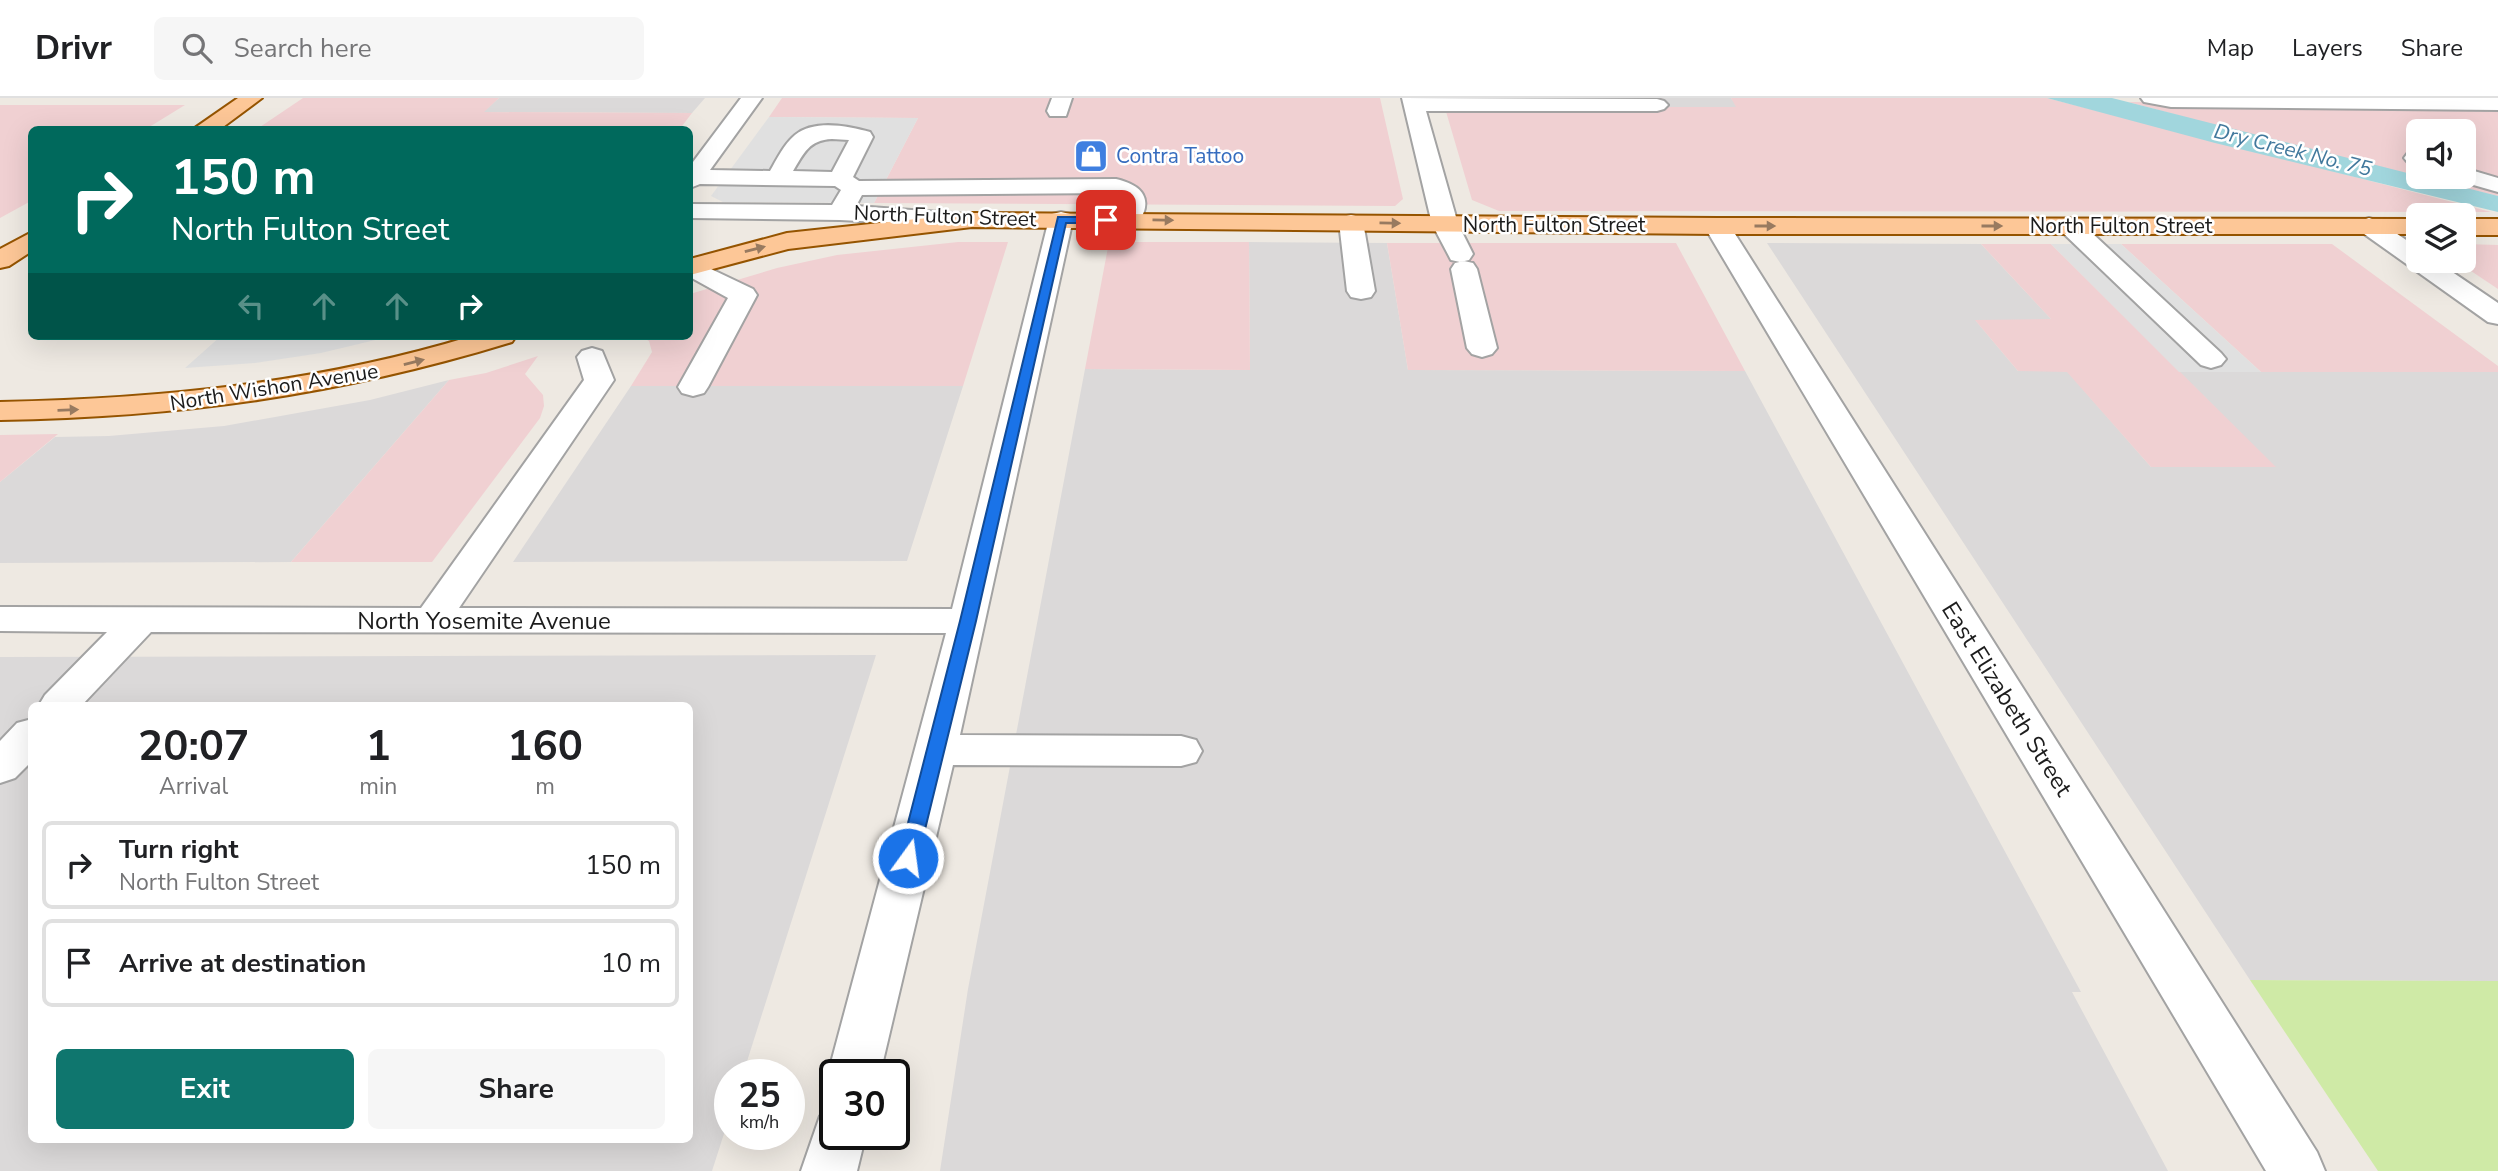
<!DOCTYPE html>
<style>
body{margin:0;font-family:"Nunito Sans",sans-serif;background:#f6f6f6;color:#202124;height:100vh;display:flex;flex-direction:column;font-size:26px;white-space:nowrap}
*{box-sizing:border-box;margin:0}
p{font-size:23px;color:#757577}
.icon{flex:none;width:38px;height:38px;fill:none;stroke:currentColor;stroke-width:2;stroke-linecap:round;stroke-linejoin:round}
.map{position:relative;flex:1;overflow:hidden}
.sheet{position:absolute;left:28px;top:604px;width:665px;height:441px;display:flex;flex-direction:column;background:#fff;border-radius:10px;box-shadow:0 7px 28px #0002}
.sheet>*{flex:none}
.banner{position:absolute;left:28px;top:28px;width:665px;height:214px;border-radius:10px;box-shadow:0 7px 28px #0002;background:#00695c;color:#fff;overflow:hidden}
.tools{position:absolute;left:2406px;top:21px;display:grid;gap:14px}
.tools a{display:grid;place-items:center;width:70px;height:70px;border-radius:10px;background:#fff;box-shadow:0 7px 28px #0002;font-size:35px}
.speed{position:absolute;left:714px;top:961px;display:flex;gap:14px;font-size:35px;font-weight:700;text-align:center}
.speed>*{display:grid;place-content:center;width:91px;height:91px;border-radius:50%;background:#fff;box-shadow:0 7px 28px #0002;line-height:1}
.speed small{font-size:18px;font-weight:400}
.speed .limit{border:4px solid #111;border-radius:10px;background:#fff;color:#111}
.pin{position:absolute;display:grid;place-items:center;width:60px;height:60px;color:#fff;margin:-30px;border-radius:14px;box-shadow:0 4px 10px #0006}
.me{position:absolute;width:77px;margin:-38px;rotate:14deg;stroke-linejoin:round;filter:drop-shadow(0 0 5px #0008)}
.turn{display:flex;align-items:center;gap:24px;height:147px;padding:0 28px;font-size:32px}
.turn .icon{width:91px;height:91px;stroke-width:2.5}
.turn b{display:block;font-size:49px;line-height:60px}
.lanes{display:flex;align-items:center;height:66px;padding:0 28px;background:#0003;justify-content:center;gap:35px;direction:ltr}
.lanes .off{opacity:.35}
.eta{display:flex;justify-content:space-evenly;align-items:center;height:119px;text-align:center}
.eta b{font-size:42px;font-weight:700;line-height:49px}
.button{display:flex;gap:14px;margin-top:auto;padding:14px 28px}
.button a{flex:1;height:80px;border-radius:10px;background:#0f766e;color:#fff;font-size:28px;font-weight:700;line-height:80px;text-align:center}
.button a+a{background:#f6f6f6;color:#202124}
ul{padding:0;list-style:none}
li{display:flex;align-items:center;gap:21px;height:88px;margin:0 14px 10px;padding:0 14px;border:4px solid #e0e0e0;border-radius:10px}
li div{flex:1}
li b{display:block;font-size:26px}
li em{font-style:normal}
header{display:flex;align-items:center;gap:42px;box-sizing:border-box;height:98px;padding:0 35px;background:#fff;border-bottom:2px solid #e0e0e0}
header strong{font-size:33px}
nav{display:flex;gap:38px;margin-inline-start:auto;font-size:24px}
.search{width:490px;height:63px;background:#f6f6f6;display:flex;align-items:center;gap:18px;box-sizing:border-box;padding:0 24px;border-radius:10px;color:#757577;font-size:26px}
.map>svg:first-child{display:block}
.residential{fill:#dbd9d9;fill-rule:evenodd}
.commercial{fill:#f0d0d2;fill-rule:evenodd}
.grass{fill:#cfeaa6}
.parking{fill:#e0e0e0}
.water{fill:#a1d6dd}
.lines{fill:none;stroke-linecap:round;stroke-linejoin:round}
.minor-casing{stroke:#a3a3a3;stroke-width:4}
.major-casing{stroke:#955400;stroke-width:4}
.minor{fill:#fff;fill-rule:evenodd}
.major{fill:#fdc797;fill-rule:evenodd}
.oneway{fill:#987a60}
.route{fill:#1a73e8;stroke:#114b97;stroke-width:2}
.labels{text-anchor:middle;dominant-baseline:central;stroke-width:5;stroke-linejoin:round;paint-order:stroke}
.far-water-label{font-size:21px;font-style:italic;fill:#42799d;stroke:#fff}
.far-shop-label{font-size:21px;fill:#366cbe;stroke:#fff;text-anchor:start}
.far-street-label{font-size:21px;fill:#1c1c1c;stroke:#fff}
.street-label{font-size:24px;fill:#1c1c1c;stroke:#fff}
</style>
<header>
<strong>Drivr</strong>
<div class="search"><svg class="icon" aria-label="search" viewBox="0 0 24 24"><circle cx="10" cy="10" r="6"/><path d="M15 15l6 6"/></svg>Search here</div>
<nav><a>Map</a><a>Layers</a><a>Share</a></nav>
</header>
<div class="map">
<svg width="2498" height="1073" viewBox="0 0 2498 1073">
<rect width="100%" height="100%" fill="#eee9e2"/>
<path class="residential" d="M 499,0 L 705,0 L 692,15 L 483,14 Z
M 1662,0 L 1731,0 L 1738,9 L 1668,9 Z
M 1249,144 L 1387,145 L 1408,272 L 1745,273 L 2081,894 L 2072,894 L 2168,1073 L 940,1073 L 968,891 L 1085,271 L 1250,272 Z
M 1767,145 L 1981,146 L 2052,222 L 1976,223 L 2018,273 L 2067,273 L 2151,369 L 2275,369 L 2179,274 L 2498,274 L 2498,883 L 2250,882 Z
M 449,282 L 291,464 L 0,465 L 0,384 L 55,339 L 109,338 L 224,328 L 370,302 Z
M 631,288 L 963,288 L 907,463 L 513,464 Z
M 876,557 L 743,976 L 730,976 L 730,1017 L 712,1073 L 0,1073 L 0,559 ZM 32,607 L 690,607 L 690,1041 L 32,1041 Z"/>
<path class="commercial" d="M 303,0 L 499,0 L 484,14 L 692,15 L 679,32 L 257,31 Z
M 782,0 L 1380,0 L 1403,101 L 1395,108 L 874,105 L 918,20 L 769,19 Z
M 1442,0 L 1662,0 L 1668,9 L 1736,9 L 1731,0 L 2047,0 L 2491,114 L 1499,113 L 1472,102 Z
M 2128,4 L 2498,6 L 2498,98 L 2362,66 ZM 2418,33 L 2464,33 L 2464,79 L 2418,79 Z
M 0,7 L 185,7 L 146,31 L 32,32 L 31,103 L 0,120 Z
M 958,144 L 1008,144 L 963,288 L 631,288 L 652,254 L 649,243 L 640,238 L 690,238 L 690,196 L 777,170 L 837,157 Z
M 1109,144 L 1249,144 L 1250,272 L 1085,271 Z
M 1387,145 L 1676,145 L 1745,273 L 1408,272 Z
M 1981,146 L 2051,146 L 2276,369 L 2151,369 L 2067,274 L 2018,273 L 1975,222 L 2051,221 Z
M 2121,146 L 2332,146 L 2498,268 L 2498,274 L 2261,274 Z
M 2464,146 L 2498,147 L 2498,191 L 2456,163 L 2464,163 Z
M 538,258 L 525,276 L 543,297 L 544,308 L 540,320 L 432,464 L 291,464 L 449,282 L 486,275 Z
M 58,336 L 0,384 L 0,337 Z"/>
<path class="grass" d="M 2250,882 L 2498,883 L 2498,1073 L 2378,1073 Z"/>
<path class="parking" d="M 769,19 L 918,20 L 874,105 L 723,104 L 711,98 Z
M 2051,146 L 2121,146 L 2261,274 L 2179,274 Z
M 221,238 L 392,238 L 321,255 L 255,265 L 185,270 Z"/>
<path class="water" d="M 2047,0 L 2112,0 L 2498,98 L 2498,114 L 2215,45 Z"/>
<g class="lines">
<g class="minor-casing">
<path id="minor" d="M 741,0 L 762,0 L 710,72 L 770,73 C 777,61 784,46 795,37 C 814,21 849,28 870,34 L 873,39 L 853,79 L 859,83 L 1116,81 C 1142,87 1155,101 1137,127 L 1128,129 L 1119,127 L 1116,122 L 1121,100 L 1114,95 L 862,97 L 856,108 L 981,117 L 984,122 L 981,127 L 972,129 L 840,122 L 690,120 L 690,106 L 832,107 L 841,92 L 835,88 L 700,86 L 690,90 L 690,68 ZM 832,41 L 849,42 L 832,74 L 793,73 C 804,55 809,42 832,41 Z
M 1052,0 L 1072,0 L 1066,18 L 1050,18 L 1047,13 Z
M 1402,0 L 1657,1 L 1664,3 L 1668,7 L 1664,11 L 1657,13 L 1426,13 L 1458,126 L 1473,156 L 1469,162 L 1460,164 L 1451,162 L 1432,126 Z
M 2141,0 L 2498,0 L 2498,12 L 2171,9 L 2144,4 Z
M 2418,50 L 2418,69 L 2410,67 L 2404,60 L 2410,52 Z
M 2464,70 L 2498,80 L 2498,94 L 2456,82 L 2453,79 L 2464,79 Z
M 1061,114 L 1070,116 L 1073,121 L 960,637 L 1181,638 L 1196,642 L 1202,653 L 1196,664 L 1181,668 L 953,667 L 880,976 L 835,976 L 835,992 L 828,976 L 946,535 L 151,534 L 82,607 L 39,607 L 45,597 L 107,534 L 0,533 L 0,509 L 421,510 L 584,282 L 577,259 L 582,253 L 592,250 L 602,253 L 614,282 L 459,510 L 952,511 L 1049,121 L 1052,116 Z
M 1351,117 L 1360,119 L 1363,124 L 1375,193 L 1371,199 L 1361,201 L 1351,199 L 1347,193 L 1339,124 L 1342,119 Z
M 1717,120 L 1726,123 L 1730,128 L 2317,1054 L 2325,1073 L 2266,1073 L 1704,128 L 1708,123 Z
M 2070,120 L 2079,123 L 2221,255 L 2226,261 L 2221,267 L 2211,270 L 2201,267 L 2061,133 L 2057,128 L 2061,123 Z
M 2369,120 L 2378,123 L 2418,150 L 2418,163 L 2436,163 L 2498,205 L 2498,226 L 2488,224 L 2360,133 L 2356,128 L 2360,123 Z
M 690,161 L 753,191 L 757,197 L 708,289 L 704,295 L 693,298 L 682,295 L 678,289 L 728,200 L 690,179 Z
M 1464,163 L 1473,165 L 1477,171 L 1497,250 L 1492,256 L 1482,259 L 1472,256 L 1467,250 L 1451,171 L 1455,165 Z
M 32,621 L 32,663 L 15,680 L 0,685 L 0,643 L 17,625 Z
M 835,1012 L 835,1036 L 866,1036 L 857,1073 L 801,1073 L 820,1018 Z"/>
</g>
<g class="major-casing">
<path id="major" d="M 238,0 L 262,0 L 219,32 L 192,32 Z
M 972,115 L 1717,120 L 2418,121 L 2418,136 L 1717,136 L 972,129 L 788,151 L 690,177 L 690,161 L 787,135 Z
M 2464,121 L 2498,121 L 2498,137 L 2464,137 Z
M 32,134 L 32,153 L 9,168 L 0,170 L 0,151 Z
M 472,238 L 516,238 L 512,244 C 340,297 180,319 0,322 L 0,304 C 160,301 318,285 472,238 Z"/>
</g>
<use href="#minor" class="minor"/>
<use href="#major" class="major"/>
</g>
<defs><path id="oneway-solid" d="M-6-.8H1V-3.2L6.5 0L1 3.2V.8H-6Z" transform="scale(1.75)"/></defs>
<g class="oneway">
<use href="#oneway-solid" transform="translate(1163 122) rotate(1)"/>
<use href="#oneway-solid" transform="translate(1390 125) rotate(1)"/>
<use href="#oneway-solid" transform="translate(1765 128)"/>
<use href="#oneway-solid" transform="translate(1992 128)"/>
<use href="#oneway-solid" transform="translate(755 151) rotate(-14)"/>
<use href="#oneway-solid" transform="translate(414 264) rotate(-14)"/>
<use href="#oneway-solid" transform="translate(68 312) rotate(-2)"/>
</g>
<path class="route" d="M 1058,119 L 1106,119 L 1111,122 L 1106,125 L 1066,125 L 976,523 L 918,760 L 915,765 L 908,767 L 901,765 L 899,760 L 960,523 Z"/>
<defs>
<g id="shop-square" transform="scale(1.75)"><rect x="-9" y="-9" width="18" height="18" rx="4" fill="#3f7fe0" stroke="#fff"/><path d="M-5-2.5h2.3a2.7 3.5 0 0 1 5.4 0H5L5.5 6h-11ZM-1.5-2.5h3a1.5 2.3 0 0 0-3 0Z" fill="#fff"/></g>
</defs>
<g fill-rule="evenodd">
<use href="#shop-square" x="1091" y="58"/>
</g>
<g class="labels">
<g class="far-water-label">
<text transform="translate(2293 52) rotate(14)">Dry Creek No. 75</text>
</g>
<g class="far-shop-label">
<text x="1116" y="58">Contra Tattoo</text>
</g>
<g class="far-street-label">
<text transform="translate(945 118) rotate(2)">North Fulton Street</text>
<text x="1554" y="127">North Fulton Street</text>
<text x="2121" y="128">North Fulton Street</text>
<text transform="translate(274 289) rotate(-9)">North Wishon Avenue</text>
</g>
<g class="street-label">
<text x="484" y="523">North Yosemite Avenue</text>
<text transform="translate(2007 601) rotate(58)">East Elizabeth Street</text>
</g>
</g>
</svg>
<div class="tools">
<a><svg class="icon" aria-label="sound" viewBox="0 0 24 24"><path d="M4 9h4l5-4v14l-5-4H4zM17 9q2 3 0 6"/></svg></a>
<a><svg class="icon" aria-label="layers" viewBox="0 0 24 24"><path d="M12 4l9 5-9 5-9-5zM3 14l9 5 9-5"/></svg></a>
</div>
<div class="speed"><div>25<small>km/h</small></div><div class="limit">30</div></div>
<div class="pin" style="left:1106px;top:122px;background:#d93025"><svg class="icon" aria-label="arrive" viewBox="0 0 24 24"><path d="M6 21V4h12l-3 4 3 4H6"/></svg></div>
<svg class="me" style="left:908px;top:760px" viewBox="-20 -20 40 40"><circle r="17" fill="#1a73e8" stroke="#fff" stroke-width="3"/><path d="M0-11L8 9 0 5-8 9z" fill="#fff"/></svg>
<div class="banner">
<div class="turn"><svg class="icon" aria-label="right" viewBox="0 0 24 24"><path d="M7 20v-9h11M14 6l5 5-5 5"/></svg><div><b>150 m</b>North Fulton Street</div></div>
<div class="lanes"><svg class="icon off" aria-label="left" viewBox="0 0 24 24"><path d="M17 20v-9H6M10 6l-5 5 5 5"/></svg><svg class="icon off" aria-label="ahead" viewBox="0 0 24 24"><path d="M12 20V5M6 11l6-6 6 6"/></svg><svg class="icon off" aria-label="ahead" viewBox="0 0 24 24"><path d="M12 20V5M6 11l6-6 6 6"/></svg><svg class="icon" aria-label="right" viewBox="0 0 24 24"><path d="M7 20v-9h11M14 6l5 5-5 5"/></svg></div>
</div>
<section class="sheet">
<div class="eta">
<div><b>20:07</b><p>Arrival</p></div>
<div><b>1</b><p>min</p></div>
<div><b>160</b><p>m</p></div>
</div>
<ul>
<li><svg class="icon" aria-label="right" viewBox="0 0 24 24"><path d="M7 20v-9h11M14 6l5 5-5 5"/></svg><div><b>Turn right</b><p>North Fulton Street</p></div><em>150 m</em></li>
<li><svg class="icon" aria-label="arrive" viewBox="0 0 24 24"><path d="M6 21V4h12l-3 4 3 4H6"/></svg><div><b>Arrive at destination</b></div><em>10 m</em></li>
</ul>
<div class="button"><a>Exit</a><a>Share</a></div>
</section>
</div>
